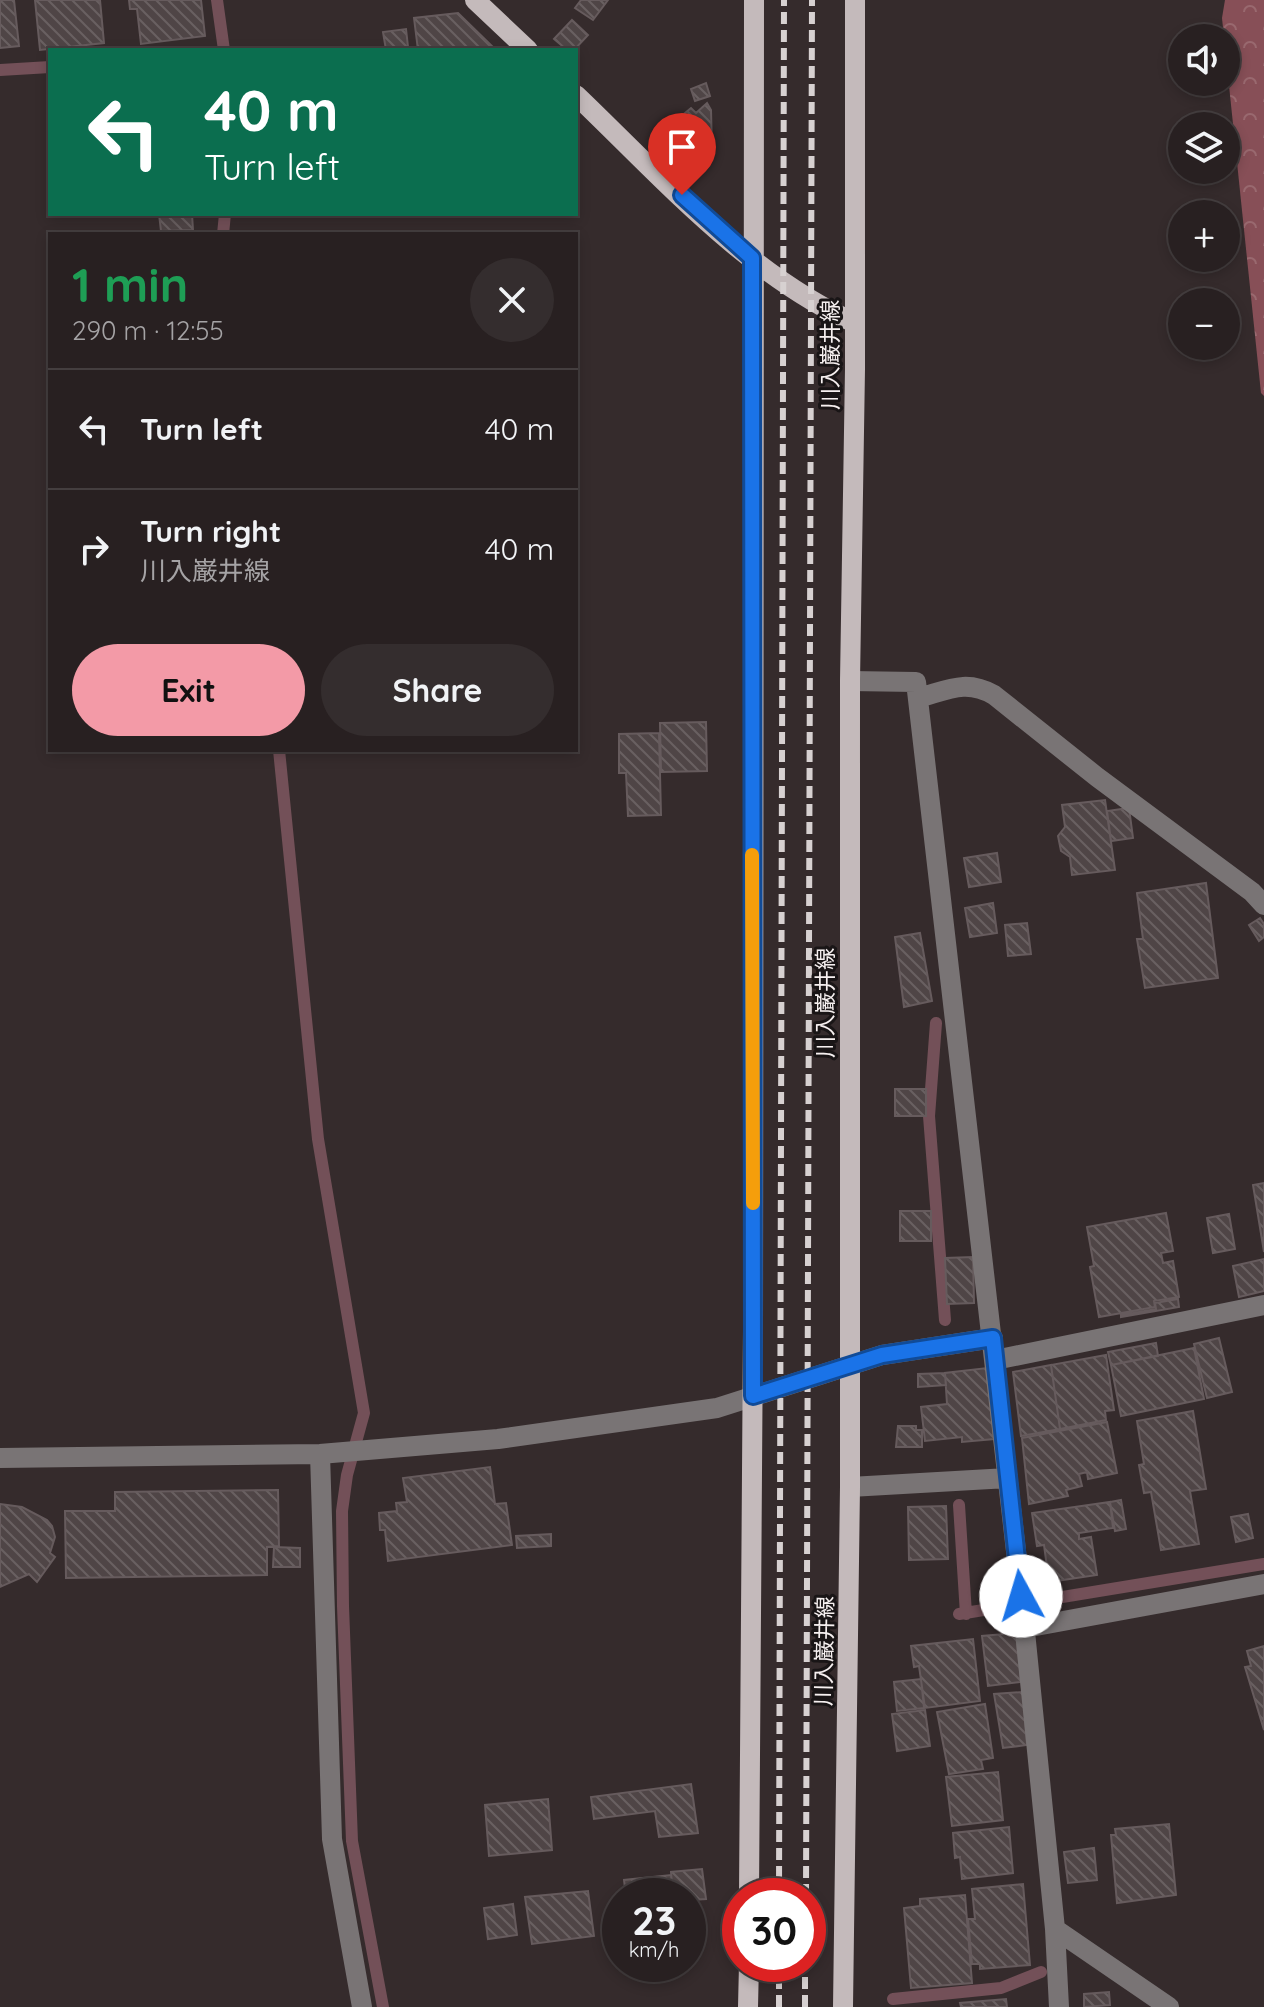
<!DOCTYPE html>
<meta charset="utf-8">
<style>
body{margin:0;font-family:Quicksand,"Noto Sans JP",sans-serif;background:#342d2e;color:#f1f3f6;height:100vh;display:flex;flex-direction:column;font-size:30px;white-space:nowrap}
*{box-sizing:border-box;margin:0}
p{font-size:26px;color:#a5a3a5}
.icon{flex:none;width:44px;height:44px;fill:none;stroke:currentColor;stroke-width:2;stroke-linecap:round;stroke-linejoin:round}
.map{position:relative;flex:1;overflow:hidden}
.sheet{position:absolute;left:48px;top:232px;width:530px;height:520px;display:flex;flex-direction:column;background:#282021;border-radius:0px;box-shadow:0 4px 12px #0003,0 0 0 2px #443e3f}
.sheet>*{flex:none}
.banner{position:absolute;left:48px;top:48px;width:530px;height:168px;border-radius:0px;box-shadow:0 4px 12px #0003,0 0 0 2px #443e3f;background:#0b6e4f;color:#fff;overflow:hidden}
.buttons{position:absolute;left:1168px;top:24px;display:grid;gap:16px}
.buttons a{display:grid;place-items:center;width:72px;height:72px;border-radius:50%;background:#282021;box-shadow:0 4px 12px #0003,0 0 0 2px #443e3f;font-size:40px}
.speed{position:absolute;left:602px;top:1878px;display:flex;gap:16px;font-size:40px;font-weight:700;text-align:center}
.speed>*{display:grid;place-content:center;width:104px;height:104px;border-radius:50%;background:#282021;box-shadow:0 4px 12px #0003,0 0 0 2px #443e3f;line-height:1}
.speed small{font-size:20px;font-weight:400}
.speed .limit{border:12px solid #d22;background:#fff;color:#111}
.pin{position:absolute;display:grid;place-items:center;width:68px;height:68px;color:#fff;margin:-82px -34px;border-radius:50% 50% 50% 0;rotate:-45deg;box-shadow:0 0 8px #0007}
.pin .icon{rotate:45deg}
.me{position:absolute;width:88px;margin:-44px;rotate:354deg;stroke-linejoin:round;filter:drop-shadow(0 0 6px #0008)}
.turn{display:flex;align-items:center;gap:28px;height:168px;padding:0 24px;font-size:36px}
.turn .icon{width:104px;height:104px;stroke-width:2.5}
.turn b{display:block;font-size:56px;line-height:68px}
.round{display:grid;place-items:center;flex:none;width:84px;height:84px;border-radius:42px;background:#342d2e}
.overview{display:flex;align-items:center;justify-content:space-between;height:136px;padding:0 24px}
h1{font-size:48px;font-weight:700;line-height:60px;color:#1e9e55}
.action{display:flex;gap:16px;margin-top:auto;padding:16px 24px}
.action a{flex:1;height:92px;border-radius:48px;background:#f39aa7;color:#111;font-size:32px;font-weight:700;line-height:92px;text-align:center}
.action a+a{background:#342d2e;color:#f1f3f6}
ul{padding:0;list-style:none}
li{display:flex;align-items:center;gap:24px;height:120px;padding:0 24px;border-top:2px solid #443e3f}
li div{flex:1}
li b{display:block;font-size:30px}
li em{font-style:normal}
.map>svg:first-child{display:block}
.forest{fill:url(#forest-crowns)}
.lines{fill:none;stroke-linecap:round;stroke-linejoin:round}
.stream{stroke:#735058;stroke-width:12}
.building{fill:url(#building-back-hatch);stroke:#665b5d;stroke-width:2}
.minor{stroke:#797475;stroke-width:20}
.major{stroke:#c4babb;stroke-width:20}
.rail{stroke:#d7d1d1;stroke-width:6;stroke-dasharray:12 6;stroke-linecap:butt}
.route-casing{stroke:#114b97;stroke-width:20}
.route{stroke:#1a73e8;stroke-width:14}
.slow{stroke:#f59e0b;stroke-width:14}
.labels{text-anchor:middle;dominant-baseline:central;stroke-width:6;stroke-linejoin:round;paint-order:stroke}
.street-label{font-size:22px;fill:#f6f0f0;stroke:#191516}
</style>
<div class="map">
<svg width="1264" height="2007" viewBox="0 0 1264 2007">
<defs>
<pattern id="forest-crowns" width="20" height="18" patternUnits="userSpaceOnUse" patternTransform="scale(2)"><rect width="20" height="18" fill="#874f57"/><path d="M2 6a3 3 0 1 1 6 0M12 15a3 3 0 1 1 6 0" fill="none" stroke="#99696f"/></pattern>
<pattern id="building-back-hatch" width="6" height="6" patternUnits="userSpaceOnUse" patternTransform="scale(2)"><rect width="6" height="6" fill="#4f4546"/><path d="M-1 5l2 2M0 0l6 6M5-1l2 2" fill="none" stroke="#696061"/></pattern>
</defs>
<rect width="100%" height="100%" fill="#352b2c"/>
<path class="forest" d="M 1225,0 L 1264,0 L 1264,396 L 1261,393 L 1222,18 Z"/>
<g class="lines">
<path class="stream" d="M 217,0 L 224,50
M 0,70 L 50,67
M 223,234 L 225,214
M 279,750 L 318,1139 L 364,1413 L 347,1475 L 342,1511 L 343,1606 L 352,1841 L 383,2007
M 936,1023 L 929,1116 L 945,1320
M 959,1505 L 966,1614
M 959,1614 L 1264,1564
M 893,1999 L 1001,1988 L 1041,1972"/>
</g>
<path class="building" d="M 0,0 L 14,0 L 19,46 L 0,48 Z
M 35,0 L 100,0 L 104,43 L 40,50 Z
M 129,0 L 201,0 L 205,36 L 141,44 L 137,9 L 130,9 Z
M 581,0 L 608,0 L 593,20 L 575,8 Z
M 458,13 L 496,50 L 418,50 L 414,18 Z
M 572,20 L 588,35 L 574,50 L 567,50 L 554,39 Z
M 406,29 L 408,47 L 386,50 L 383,32 Z
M 706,83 L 710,96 L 695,101 L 691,89 Z
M 707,103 L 711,110 L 712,149 L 696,160 L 668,127 L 691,108 L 696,113 Z
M 159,214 L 192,214 L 193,230 L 161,231 Z
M 706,722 L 707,771 L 661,772 L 660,723 Z
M 659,733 L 661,815 L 628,816 L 626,773 L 619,773 L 619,734 Z
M 1105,800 L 1115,870 L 1072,875 L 1070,857 L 1061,851 L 1058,836 L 1065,827 L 1062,805 Z
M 1129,808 L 1133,838 L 1111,841 L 1107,811 Z
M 997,853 L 1001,882 L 969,887 L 964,858 Z
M 1206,883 L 1218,978 L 1145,988 L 1137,939 L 1143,939 L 1137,893 Z
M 993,903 L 997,933 L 970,937 L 965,908 Z
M 1260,918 L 1264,924 L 1264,937 L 1259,941 L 1249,925 Z
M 1027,923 L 1031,954 L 1008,956 L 1005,925 Z
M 920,933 L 932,1001 L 904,1007 L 895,937 Z
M 895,1089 L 926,1089 L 926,1116 L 895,1116 Z
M 1264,1183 L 1264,1252 L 1253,1185 Z
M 900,1211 L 931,1211 L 931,1241 L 900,1241 Z
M 1166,1213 L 1173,1251 L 1161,1253 L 1163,1263 L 1173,1261 L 1179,1297 L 1154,1301 L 1155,1307 L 1099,1317 L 1090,1267 L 1094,1266 L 1087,1227 Z
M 1229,1214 L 1235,1249 L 1213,1253 L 1207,1218 Z
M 973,1257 L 974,1303 L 947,1304 L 945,1258 Z
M 1264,1259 L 1264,1291 L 1239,1297 L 1233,1266 Z
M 1178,1299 L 1179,1307 L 1121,1317 L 1121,1315 L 1156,1309 L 1155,1303 Z
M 1219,1338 L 1232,1392 L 1207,1398 L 1194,1344 Z
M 1156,1343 L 1158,1356 L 1111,1365 L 1108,1352 Z
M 1194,1348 L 1204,1399 L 1121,1416 L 1111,1365 Z
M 1106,1355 L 1114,1410 L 1105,1411 L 1106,1420 L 1060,1429 L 1051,1365 Z
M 1051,1365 L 1060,1429 L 1021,1436 L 1013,1372 Z
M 987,1368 L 994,1439 L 962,1442 L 962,1437 L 925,1441 L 921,1407 L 947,1404 L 945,1373 Z
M 945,1373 L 946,1385 L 918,1387 L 918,1374 Z
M 1193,1411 L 1206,1489 L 1190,1491 L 1199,1544 L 1161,1550 L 1151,1492 L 1144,1493 L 1139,1465 L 1144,1464 L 1137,1421 Z
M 1107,1422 L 1117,1473 L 1088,1479 L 1087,1472 L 1079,1474 L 1082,1486 L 1066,1490 L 1068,1496 L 1029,1504 L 1022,1438 Z
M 898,1426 L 916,1426 L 916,1430 L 922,1430 L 922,1447 L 896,1447 Z
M 490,1467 L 495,1504 L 506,1503 L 512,1545 L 388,1561 L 385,1530 L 380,1530 L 379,1513 L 397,1511 L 396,1503 L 407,1502 L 403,1478 Z
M 278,1490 L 279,1546 L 267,1547 L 267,1575 L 66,1578 L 65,1511 L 115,1511 L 115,1492 Z
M 1121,1500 L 1126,1529 L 1115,1531 L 1110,1502 Z
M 1110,1502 L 1113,1528 L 1079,1533 L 1079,1539 L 1091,1537 L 1097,1575 L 1049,1582 L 1044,1545 L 1037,1546 L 1032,1513 Z
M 0,1504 L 22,1507 L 47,1520 L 52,1526 L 55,1537 L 50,1553 L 55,1557 L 37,1582 L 29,1574 L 0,1587 Z
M 946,1506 L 948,1559 L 909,1560 L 908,1507 Z
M 1248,1514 L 1253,1538 L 1236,1542 L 1231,1517 Z
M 551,1534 L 551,1546 L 517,1548 L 516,1536 Z
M 274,1547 L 300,1548 L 300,1567 L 273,1567 Z
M 1016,1633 L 1021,1682 L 988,1686 L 982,1636 Z
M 973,1639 L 980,1701 L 925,1708 L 919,1666 L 914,1667 L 911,1646 Z
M 1264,1646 L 1264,1730 L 1245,1667 L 1251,1666 L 1247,1651 Z
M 921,1679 L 924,1708 L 897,1711 L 894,1682 Z
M 1023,1692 L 1027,1745 L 1003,1748 L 994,1694 Z
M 985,1704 L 993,1758 L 981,1760 L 983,1769 L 949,1774 L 937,1712 Z
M 925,1710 L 930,1746 L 897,1751 L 892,1714 Z
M 998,1772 L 1003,1820 L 952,1826 L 946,1777 Z
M 691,1784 L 698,1833 L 659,1837 L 655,1811 L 594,1819 L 591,1797 Z
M 548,1799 L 552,1850 L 489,1856 L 485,1805 Z
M 1169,1824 L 1176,1895 L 1117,1903 L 1111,1835 L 1116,1835 L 1115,1829 Z
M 1009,1827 L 1013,1873 L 962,1879 L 960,1857 L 955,1858 L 953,1833 Z
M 1094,1848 L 1097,1880 L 1068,1883 L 1064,1852 Z
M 702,1869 L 706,1899 L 690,1900 L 688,1896 L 673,1896 L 671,1872 Z
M 671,1875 L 673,1896 L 626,1896 L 624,1880 Z
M 1023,1884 L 1030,1965 L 980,1969 L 980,1964 L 972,1964 L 968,1919 L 975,1919 L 972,1889 Z
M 588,1891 L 594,1936 L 532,1944 L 525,1897 Z
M 965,1895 L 972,1983 L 911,1988 L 904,1908 L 920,1906 L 920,1899 Z
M 513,1904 L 517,1935 L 488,1939 L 484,1908 Z
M 1109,1992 L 1110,2005 L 1084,2007 L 1084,1994 Z
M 1006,1999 L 1007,2007 L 961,2007 L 960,2003 Z"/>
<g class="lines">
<path class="minor" d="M 850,681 L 916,682 L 1023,1612 L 1055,1929 L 1059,2007
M 918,698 C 948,690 966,679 994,695 L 1097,777 L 1252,892 L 1264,905
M 995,1360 L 1264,1305
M 320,1454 L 332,1839 L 362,2007
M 0,1458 L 320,1454 L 498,1439 L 717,1408 L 882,1355 L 993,1338
M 850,1487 L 1008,1478
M 1025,1628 L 1264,1584
M 1055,1929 L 1169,2007"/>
<path class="major" d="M 475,0 L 528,50
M 576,95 C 660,175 747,275 855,323
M 749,1896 L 753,1331 L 754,0
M 748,2007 L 749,1964
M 843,2007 L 850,1487 L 850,681 L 855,369 L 855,0"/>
<path class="rail" d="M 779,1896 L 784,0
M 806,1896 L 812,0
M 779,2007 L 779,1964
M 805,2007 L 805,1964"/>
</g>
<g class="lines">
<g class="route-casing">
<path id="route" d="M 682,195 L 752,258 L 753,1396 L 882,1355 L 993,1338 L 1021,1596"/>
</g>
<use href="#route" class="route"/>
<path class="slow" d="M 752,855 L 753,1203"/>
</g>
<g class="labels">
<g class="street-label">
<text transform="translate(830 355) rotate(-90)">川入巌井線</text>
<text transform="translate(825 1003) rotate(-90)">川入巌井線</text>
<text transform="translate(824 1651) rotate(-89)">川入巌井線</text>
</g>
</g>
</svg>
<div class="buttons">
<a><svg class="icon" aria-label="sound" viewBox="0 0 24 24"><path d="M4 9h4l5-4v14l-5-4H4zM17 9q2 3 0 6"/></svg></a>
<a><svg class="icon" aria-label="layers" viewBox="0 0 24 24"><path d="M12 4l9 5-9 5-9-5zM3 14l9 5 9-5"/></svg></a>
<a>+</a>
<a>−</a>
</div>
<div class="speed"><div>23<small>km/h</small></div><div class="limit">30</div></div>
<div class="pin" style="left:682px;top:195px;background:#d93025"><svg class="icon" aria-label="arrive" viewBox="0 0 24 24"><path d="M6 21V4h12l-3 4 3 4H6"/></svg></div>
<svg class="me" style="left:1021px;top:1596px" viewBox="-20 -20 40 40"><circle r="19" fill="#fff"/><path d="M0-13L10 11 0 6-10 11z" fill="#1a73e8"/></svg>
<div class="banner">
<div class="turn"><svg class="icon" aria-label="left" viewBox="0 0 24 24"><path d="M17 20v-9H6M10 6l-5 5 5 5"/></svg><div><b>40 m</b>Turn left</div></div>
</div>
<section class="sheet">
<div class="overview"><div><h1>1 min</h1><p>290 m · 12:55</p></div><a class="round"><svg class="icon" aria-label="close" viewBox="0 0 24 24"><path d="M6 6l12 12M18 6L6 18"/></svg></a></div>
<ul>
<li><svg class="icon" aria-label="left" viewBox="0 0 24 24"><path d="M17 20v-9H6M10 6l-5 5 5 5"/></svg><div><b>Turn left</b></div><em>40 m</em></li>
<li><svg class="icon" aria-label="right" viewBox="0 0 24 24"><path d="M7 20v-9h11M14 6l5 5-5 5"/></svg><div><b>Turn right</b><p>川入巌井線</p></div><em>40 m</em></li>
</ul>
<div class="action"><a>Exit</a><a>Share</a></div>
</section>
</div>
